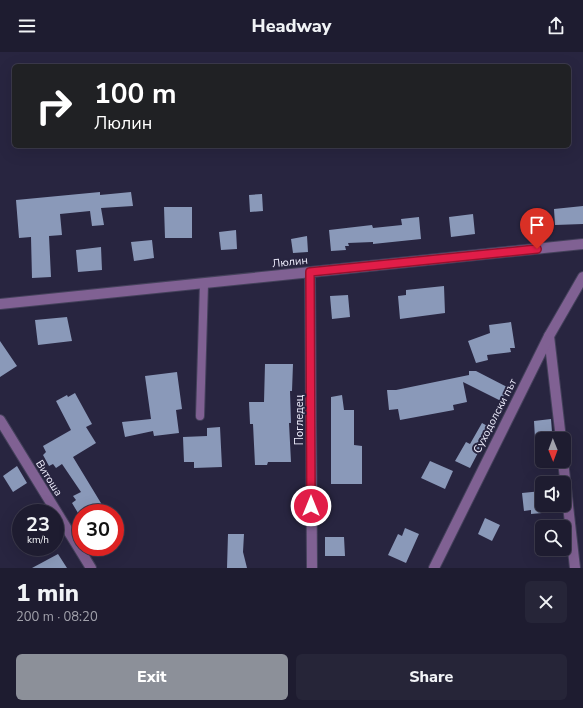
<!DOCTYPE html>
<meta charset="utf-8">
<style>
body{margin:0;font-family:"Nunito Sans",sans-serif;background:#262538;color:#f1f3f6;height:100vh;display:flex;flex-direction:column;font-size:15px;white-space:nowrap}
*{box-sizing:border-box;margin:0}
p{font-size:13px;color:#a1a1ab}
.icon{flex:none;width:22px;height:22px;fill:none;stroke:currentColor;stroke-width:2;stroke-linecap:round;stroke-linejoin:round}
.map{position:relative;height:516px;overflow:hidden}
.side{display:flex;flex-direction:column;background:#1e1c30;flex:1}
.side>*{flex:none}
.top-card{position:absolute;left:12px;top:12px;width:559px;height:84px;border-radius:6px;box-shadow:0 4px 16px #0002,0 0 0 1px #3c3a4c;background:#202124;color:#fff;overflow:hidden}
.needle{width:26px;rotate:179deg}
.controls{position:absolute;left:535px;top:380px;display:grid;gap:8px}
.controls a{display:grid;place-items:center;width:36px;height:36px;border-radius:6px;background:#1e1c30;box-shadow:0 4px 16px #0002,0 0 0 1px #3c3a4c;font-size:20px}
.speed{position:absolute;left:12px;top:452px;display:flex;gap:8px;font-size:20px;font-weight:700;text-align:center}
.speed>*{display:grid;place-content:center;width:52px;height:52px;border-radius:50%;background:#1e1c30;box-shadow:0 4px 16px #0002,0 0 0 1px #3c3a4c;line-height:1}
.speed small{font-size:10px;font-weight:400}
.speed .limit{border:6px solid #d22;background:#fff;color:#111}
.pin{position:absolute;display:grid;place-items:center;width:34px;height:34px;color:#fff;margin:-41px -17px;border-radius:50% 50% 50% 0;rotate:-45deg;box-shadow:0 0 4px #0007}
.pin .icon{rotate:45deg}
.me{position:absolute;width:44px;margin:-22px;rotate:0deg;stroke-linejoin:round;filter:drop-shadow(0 0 3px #0008)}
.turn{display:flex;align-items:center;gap:14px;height:84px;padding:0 16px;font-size:18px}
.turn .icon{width:52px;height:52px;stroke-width:2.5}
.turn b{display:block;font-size:28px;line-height:34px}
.round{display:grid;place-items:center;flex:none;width:42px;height:42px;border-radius:6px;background:#262538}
.headline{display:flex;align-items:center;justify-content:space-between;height:68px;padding:0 16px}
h1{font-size:24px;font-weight:800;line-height:30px}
.cta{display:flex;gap:8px;margin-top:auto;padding:8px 16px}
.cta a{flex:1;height:46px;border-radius:6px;background:#8c9099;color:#fff;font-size:16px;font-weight:800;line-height:46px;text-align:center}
.cta a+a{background:#262538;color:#f1f3f6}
header{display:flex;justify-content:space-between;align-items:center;height:52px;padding:0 16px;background:#1e1c30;font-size:18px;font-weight:800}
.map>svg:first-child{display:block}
.building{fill:#8a99b9}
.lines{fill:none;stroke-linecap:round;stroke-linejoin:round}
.service-casing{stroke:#44415b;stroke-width:10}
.minor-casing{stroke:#44415b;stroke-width:12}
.tertiary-casing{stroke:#44415b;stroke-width:12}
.service{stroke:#806193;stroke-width:8}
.minor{stroke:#806193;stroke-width:10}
.tertiary{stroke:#806193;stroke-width:10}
.route-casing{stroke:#92132f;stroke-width:10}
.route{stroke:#e11d48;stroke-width:7}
.labels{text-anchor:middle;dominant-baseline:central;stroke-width:4;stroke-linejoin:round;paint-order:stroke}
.street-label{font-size:11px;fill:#f0effe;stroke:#282540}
</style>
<header><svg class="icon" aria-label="menu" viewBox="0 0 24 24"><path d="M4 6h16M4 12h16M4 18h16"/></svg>Headway<svg class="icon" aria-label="share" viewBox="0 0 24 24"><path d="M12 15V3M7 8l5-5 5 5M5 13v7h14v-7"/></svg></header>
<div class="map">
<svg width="583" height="516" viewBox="0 0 583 516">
<rect width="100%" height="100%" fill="#282540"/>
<path class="building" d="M 100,140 L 100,143 L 131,140 L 133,154 L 101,156 L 104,173 L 92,174 L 90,159 L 60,162 L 62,183 L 49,184 L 51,225 L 32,226 L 31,185 L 19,186 L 16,148 Z
M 262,142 L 263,159 L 250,160 L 249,143 Z
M 583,154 L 583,172 L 555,173 L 554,157 Z
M 164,155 L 192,155 L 192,186 L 165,186 Z
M 473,162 L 475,182 L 451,185 L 449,165 Z
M 419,165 L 421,187 L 373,192 L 373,190 L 348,191 L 349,194 L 345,194 L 346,198 L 331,199 L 329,178 L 372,173 L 373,176 L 402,173 L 401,167 Z
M 236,178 L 237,197 L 221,198 L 219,180 Z
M 307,184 L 308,200 L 293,201 L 291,187 Z
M 152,188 L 154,206 L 134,209 L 131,190 Z
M 101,195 L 102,218 L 78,220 L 76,198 Z
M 444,234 L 445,261 L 400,267 L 398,244 L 406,243 L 406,238 Z
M 348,243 L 350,265 L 332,267 L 330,244 Z
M 67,265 L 72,289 L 38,293 L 35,268 Z
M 511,270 L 515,296 L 510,296 L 511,300 L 487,303 L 488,308 L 476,311 L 468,289 L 490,281 L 489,273 Z
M 0,289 L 17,314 L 0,325 Z
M 265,312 L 293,312 L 292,339 L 290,339 L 291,371 L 289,371 L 291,410 L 268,410 L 267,413 L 255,413 L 253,372 L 250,372 L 249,350 L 264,350 Z
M 469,319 L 476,319 L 509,336 L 501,349 L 463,330 L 467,350 L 453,353 L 454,358 L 400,368 L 398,357 L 389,358 L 387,338 L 396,338 L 469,323 Z
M 177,320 L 182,357 L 176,358 L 179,381 L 154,384 L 153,379 L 125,385 L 122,370 L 151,367 L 145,324 Z
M 75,341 L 92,372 L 86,375 L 96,391 L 73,405 L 107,461 L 78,461 L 72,451 L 76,448 L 73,444 L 81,440 L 62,412 L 56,416 L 53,412 L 49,414 L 43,403 L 46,400 L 43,394 L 71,378 L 56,349 L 67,343 L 68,345 Z
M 342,343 L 344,358 L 354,358 L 354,393 L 362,394 L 362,432 L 331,432 L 331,345 Z
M 551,367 L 552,380 L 547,380 L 547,387 L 535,387 L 534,369 Z
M 482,371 L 491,376 L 470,416 L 455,409 L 466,390 L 470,392 Z
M 220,375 L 222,415 L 194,416 L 194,410 L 184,410 L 183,385 L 207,384 L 207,376 Z
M 430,409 L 453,419 L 445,437 L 421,426 Z
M 17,414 L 27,431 L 13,440 L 3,424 Z
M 542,439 L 542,461 L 531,462 L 531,458 L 524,459 L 522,441 Z
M 485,466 L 500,473 L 492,489 L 478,482 Z
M 405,476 L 419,482 L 406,511 L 388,503 L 398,482 L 402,484 Z
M 228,482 L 244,482 L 243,500 L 247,516 L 227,516 Z
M 325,485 L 344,485 L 345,504 L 325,504 Z
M 58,502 L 67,516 L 32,516 Z"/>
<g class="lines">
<g class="service-casing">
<path id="service" d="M 200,364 L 204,232"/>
</g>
<g class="minor-casing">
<path id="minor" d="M 310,220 L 312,516
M 0,252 L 583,192
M 549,284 L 561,387
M 0,368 L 91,516
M 563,409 L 575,516"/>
</g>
<g class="tertiary-casing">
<path id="tertiary" d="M 434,516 L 549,284 L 583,225"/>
</g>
<use href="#service" class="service"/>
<use href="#minor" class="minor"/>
<use href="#tertiary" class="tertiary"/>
</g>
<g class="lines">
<g class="route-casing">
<path id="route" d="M 311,454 L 310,220 L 537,197"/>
</g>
<use href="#route" class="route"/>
</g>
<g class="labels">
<g class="street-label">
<text transform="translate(290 210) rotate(-6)">Люлин</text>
<text transform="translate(495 364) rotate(-63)">Суходолски път</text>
<text transform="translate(299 368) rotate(-90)">Погледец</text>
<text transform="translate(49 426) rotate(58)">Витоша</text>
</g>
</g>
</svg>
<div class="controls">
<a><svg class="needle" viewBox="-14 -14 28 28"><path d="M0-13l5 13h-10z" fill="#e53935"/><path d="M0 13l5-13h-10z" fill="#a1a1ab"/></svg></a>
<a><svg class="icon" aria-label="sound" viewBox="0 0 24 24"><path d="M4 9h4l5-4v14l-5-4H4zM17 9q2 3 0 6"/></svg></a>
<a><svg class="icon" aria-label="search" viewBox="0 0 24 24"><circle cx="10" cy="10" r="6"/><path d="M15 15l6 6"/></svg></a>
</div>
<div class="speed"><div>23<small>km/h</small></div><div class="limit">30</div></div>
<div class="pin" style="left:537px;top:197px;background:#d93025"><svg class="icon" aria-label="arrive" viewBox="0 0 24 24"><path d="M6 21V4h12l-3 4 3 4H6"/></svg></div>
<svg class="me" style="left:311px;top:454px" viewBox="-20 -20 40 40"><circle r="17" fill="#e11d48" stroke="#fff" stroke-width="3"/><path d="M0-11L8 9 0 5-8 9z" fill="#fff"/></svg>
<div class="top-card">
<div class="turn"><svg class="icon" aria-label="right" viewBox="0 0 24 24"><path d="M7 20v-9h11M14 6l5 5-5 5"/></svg><div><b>100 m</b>Люлин</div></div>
</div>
</div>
<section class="side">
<div class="headline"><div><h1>1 min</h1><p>200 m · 08:20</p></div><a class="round"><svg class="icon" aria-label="close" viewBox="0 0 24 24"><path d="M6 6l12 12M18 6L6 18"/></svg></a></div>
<div class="cta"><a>Exit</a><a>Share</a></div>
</section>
